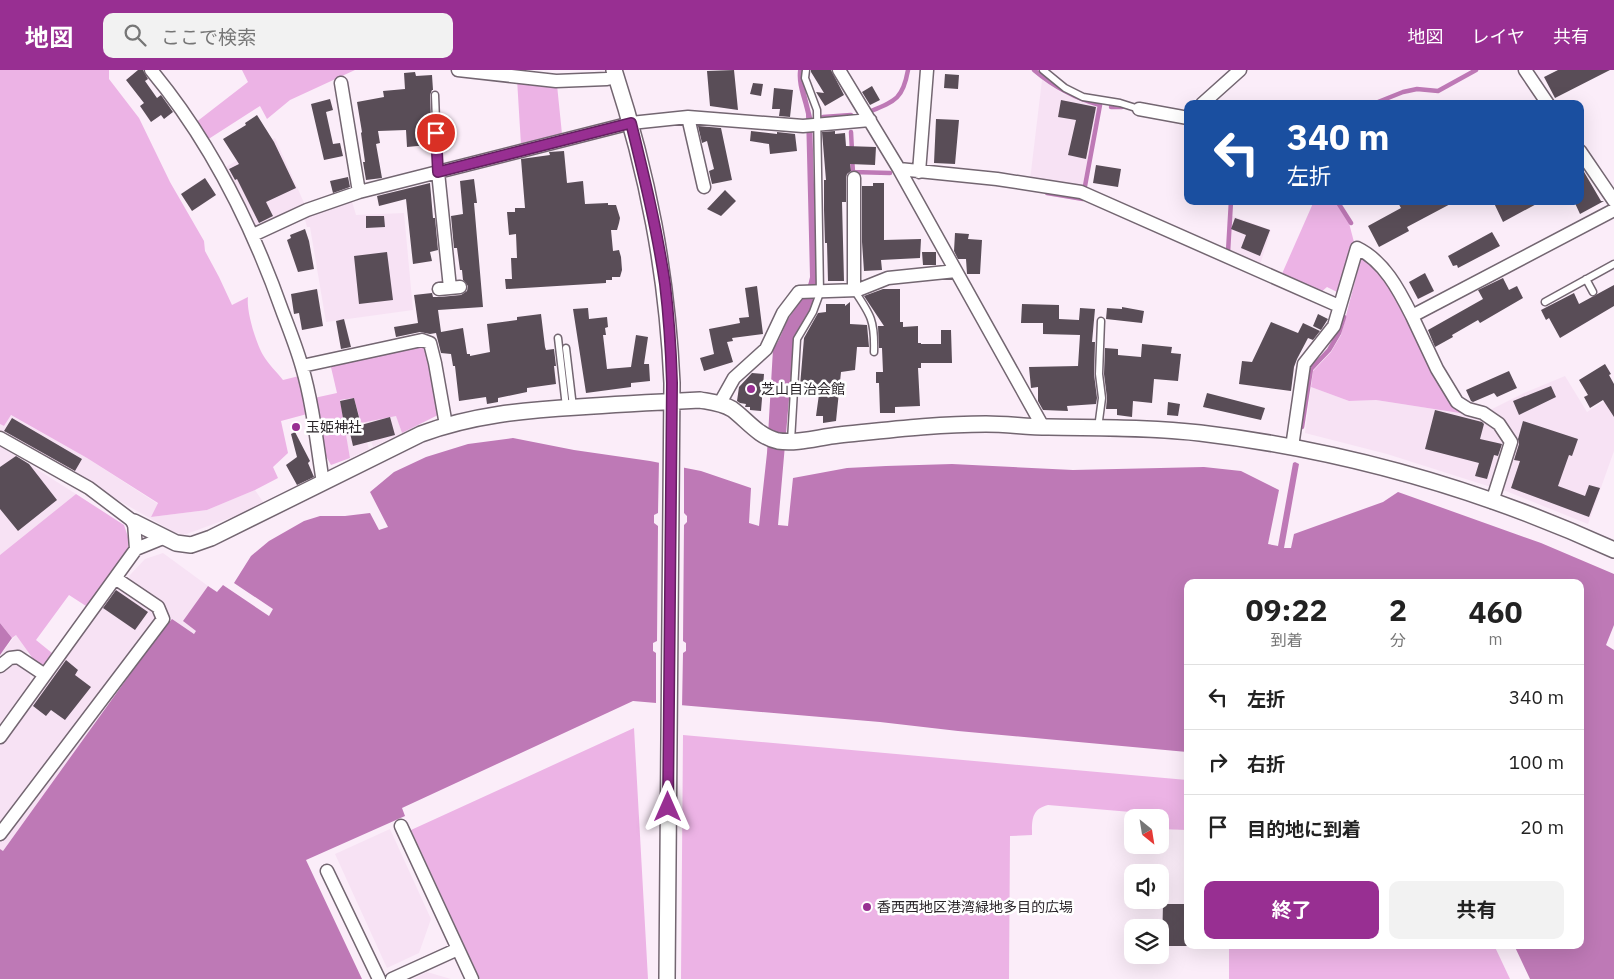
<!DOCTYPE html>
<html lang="ja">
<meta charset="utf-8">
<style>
body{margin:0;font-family:"IBM Plex Sans","Noto Sans JP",sans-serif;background:#f2f2f2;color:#222;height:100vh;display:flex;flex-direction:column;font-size:19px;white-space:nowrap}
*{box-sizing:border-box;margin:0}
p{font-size:16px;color:#767676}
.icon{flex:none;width:28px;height:28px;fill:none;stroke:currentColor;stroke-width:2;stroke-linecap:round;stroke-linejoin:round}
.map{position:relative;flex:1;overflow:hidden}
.details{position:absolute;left:1184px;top:509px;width:400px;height:370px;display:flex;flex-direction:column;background:#fff;border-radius:10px;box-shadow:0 5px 20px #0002}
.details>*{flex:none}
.guide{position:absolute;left:1184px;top:30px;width:400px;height:105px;border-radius:10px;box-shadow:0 5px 20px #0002;background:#1a4fa0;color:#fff;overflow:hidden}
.needle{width:32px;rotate:150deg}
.tools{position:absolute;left:1124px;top:739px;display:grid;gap:10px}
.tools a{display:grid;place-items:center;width:45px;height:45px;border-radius:10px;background:#fff;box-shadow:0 5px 20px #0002;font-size:25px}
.pin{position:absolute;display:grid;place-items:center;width:42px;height:42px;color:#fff;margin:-21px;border:2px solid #fff;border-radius:50%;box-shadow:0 1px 5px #0007}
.me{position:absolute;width:55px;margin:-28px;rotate:0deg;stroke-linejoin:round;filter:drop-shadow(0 0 4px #0008)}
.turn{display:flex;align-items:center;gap:18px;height:105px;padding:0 20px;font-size:22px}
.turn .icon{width:65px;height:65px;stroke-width:2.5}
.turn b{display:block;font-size:35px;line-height:42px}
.eta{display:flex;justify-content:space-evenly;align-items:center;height:85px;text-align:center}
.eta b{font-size:30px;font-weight:700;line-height:35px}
.button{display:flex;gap:10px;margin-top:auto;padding:10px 20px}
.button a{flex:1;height:58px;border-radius:10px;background:#982f92;color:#fff;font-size:20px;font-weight:700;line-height:58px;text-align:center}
.button a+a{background:#f2f2f2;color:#222}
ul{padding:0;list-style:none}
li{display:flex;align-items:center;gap:15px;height:65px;padding:0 20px;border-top:1px solid #e0e0e0}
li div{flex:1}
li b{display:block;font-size:19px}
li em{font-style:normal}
header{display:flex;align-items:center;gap:30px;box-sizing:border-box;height:70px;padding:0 25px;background:#982f92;color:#fff}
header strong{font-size:24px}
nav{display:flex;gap:28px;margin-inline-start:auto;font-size:18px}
.search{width:350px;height:45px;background:#f2f2f2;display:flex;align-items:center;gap:12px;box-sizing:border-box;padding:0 18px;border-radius:10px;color:#767676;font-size:19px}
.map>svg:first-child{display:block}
.built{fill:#f7e2f4}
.green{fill:#ecb3e5}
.water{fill:#be79b6}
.pier{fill:#fbedf9}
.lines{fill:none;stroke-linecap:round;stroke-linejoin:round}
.stream{stroke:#be79b6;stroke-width:4.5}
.building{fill:#594d57}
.service-casing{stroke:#736671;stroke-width:9}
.minor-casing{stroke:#736671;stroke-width:15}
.tertiary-casing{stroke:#736671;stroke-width:18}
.service{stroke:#fff;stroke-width:6}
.minor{stroke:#fff;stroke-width:12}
.tertiary{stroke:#fff;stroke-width:15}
.route-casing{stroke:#631f5f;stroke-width:12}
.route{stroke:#982f92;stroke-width:9}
.poi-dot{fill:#982f92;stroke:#fff;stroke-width:2}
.labels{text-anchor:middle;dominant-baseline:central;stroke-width:5;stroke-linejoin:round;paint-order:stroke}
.poi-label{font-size:14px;fill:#2a2529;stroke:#fff;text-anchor:start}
</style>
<header>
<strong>地図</strong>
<div class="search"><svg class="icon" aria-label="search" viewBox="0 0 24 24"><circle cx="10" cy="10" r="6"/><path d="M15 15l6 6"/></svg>ここで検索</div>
<nav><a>地図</a><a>レイヤ</a><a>共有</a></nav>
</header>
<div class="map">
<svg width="1614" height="909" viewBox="0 0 1614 909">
<rect width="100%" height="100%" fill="#fbedf9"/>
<path class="built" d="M 1042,10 L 1063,24 L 1098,36 L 1082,119 L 1030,110 Z
M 275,68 L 305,135 L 255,159 L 224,98 Z
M 351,128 L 356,145 L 404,143 L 413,240 L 326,252 L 310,157 L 307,157 L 304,146 Z
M 1230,145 L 1271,160 L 1259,198 L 1228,182 Z
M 1565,306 L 1587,342 L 1614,325 L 1614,381 L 1588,454 L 1501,419 L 1513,373 L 1486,342 L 1524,323 Z
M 1311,317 L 1349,331 L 1376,330 L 1466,344 L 1482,348 L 1497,357 L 1507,372 L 1494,418 L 1387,384 L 1305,363 Z
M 354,328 L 369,379 L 350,388 L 339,331 Z
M 10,345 L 87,388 L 158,434 L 151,447 L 207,440 L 255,420 L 265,435 L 184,465 L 174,462 L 0,363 L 0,354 L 4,356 Z
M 396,345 L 402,363 L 373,377 L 365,352 Z
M 0,376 L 76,424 L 0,485 Z
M 163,483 L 208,516 L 184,551 L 196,561 L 194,564 L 187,559 L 146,582 L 3,781 L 0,779 L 0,674 L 115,520 L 132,514 L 129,506 L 145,489 Z
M 16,565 L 28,582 L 19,595 L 30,604 L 30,613 L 0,654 L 0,585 Z
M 390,759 L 431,849 L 419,883 L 387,898 L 335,784 Z
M 427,902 L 451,909 L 413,909 Z"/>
<path class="green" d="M 0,0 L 109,0 L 109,9 L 139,48 L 170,112 L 204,171 L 205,181 L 219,207 L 232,235 L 248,227 C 246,241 256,273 263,285 C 268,294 277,302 283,310 L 299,306 L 307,344 L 281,351 L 288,383 L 273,397 L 278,408 L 255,420 L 207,440 L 151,447 L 158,433 L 87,388 L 11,345 L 4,356 L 0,354 Z
M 242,0 L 355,0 L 290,30 L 267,49 L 260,36 L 207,70 L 195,53 L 248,12 Z
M 517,9 L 557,15 L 562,64 L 521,75 Z
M 1314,131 L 1335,131 L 1349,153 L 1355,176 L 1341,224 L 1327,217 L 1320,223 L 1281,206 Z
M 1361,188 L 1367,190 L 1381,203 L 1466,344 L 1376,330 L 1349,331 L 1311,317 L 1313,301 L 1331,282 L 1341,265 Z
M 427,275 L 440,344 L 402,363 L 396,346 L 361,353 L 354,328 L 340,330 L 350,388 L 331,395 L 323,381 L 314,328 L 337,323 L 330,293 Z
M 76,424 L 124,455 L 129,470 L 127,483 L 86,536 L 69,525 L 36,570 L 52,583 L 44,595 L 36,593 L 16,565 L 12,568 L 0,553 L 0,485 Z
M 634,658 L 648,909 L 480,909 L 411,760 Z
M 683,665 L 1187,710 L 1187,760 L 1160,759 L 1160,748 L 1142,747 L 1137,743 L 1131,742 L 1048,735 C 1031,739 1032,751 1032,765 L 1010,766 L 1009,909 L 681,909 Z
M 1229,875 L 1494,875 L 1510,909 L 1229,909 Z"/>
<path class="water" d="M 798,0 L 803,0 L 803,11 L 812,47 L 817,216 L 811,240 L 794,272 L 778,455 L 788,456 L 793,408 L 847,398 L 886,396 L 952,394 L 1073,400 L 1204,397 L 1241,401 L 1279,420 L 1268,474 L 1278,476 L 1293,393 L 1295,392 L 1299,394 L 1284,478 L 1291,478 L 1294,464 L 1383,432 L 1398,422 L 1541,473 L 1614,504 L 1614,555 L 1606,575 L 1614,580 L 1614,909 L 1530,909 L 1514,875 L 1580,875 L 1580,512 L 1188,512 L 1187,682 L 958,661 L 880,652 L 633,631 L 402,738 L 405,746 L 306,790 L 362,909 L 0,909 L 0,779 L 3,781 L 146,582 L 172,549 L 194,564 L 196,561 L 183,551 L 208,516 L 217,522 L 223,515 L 269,546 L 273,539 L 234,513 L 251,486 L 269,471 L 304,451 L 320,446 L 345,446 L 370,443 L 379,460 L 388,457 L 370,422 L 394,402 L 426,387 L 468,374 L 513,368 L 574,380 L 650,391 L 701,401 L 751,418 L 749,453 L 759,456 L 767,383 L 773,279 C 781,269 783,257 790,246 C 799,233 807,223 810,207 L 806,44 C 803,29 796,15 798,0 Z
M 0,553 L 12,568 L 0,585 Z"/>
<path class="pier" d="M 659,390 L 684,395 L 684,443 L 687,446 L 687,452 L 684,455 L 683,571 L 686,573 L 686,581 L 683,583 L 682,638 L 656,635 L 656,583 L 653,581 L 653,573 L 657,571 L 658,456 L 654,453 L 654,445 L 658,443 Z"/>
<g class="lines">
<path class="stream" d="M 1034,0 C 1054,17 1074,28 1100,35 L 1085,116
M 1373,34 L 1403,22 L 1417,19 L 1438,21 L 1476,0
M 1111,37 L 1122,37
M 871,41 C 896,31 903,28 908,0
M 823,47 L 851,45
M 851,62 L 852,81
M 852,88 L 853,102 L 890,103
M 1047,123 L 1083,129
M 1337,131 L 1351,153
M 1228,182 L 1231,131
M 1302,357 L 1311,299 L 1329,280 L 1339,263 L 1344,247"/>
</g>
<path class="building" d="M 138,0 L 143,0 L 148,9 L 145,11 L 157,28 L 161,25 L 173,42 L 164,49 L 161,45 L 151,52 L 140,36 L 144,33 L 126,10 Z
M 734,0 L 738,40 L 710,36 L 707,1 Z
M 811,0 L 831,0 L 844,25 L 825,36 L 816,22 L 824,23 L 811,2 Z
M 1558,0 L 1610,0 L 1555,28 L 1544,7 Z
M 415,2 L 416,6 L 432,5 L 433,20 L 432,20 L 430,25 L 432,73 L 428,73 L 428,75 L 407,77 L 406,60 L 378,61 L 380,73 L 376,74 L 382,108 L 366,110 L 363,92 L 365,92 L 361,63 L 362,62 L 357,32 L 384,27 L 383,21 L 405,19 L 404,3 Z
M 945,4 L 959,5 L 958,19 L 944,18 Z
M 753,13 L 763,14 L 761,26 L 750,24 Z
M 872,16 L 880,30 L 870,35 L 862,22 Z
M 774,18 L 793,20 L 790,47 L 779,46 L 780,39 L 772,39 Z
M 330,29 L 333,40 L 326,42 L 333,74 L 340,73 L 343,86 L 324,90 L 311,34 Z
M 1061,30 L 1096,37 L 1086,89 L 1068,85 L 1076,50 L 1058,47 Z
M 257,45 L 274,72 L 296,118 L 266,132 L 273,146 L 259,153 L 237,109 L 235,110 L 229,99 L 239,94 L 223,69 L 246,55 L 245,53 Z
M 936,49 L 959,50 L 955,94 L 934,93 Z
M 698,56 L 721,58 L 732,110 L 712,114 L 709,101 L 714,99 L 707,71 L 702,73 Z
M 751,61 L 777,64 L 777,62 L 795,64 L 797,81 L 770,84 L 769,74 L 750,71 Z
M 835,61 L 835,64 L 845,63 L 846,76 L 876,77 L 875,95 L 850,94 L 851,101 L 847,104 L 846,108 L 846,132 L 842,132 L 844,211 L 828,211 L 827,173 L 825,173 L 824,140 L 824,110 L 826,110 L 822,62 Z
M 564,81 L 567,113 L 583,111 L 585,134 L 608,133 L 608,135 L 616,135 L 620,148 L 619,153 L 617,160 L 611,160 L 613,181 L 619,180 L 621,187 L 622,200 L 620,207 L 612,207 L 612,210 L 606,210 L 606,213 L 506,219 L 505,209 L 512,209 L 511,188 L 517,188 L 516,164 L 509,165 L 507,142 L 515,142 L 515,138 L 525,138 L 521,89 L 550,85 L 549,82 Z
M 1096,95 L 1121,99 L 1118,117 L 1093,113 Z
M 1580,95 L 1601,131 L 1604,131 L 1580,144 L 1574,131 L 1580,131 L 1580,127 L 1584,124 L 1580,113 Z
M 348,107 L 350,117 L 333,123 L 330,111 Z
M 205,108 L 216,125 L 192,141 L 181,124 Z
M 474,109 L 477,133 L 474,133 L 483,237 L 438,240 L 441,262 L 463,258 L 467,284 L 470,284 L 470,286 L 490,282 L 487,254 L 517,250 L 517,247 L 541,244 L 545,277 L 546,280 L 554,279 L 556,296 L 554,296 L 556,314 L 527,318 L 527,322 L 498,328 L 498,332 L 487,334 L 486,327 L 459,331 L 455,296 L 453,296 L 451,284 L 441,283 L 436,263 L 430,264 L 420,262 L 396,267 L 394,257 L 418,253 L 414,225 L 432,223 L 433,227 L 440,227 L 461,225 L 467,221 L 468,216 L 463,210 L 462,200 L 460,200 L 457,178 L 454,178 L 451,146 L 463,144 L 460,111 Z
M 430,113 L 433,148 L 435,148 L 438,180 L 430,182 L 432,191 L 413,194 L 406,129 L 379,136 L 377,126 Z
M 873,113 L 884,113 L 884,170 L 921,169 L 920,188 L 881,190 L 882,200 L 864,201 L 862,172 L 862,116 L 873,116 Z
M 725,120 L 736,131 L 721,146 L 707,139 Z
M 1397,131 L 1456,131 L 1407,157 L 1409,161 L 1379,177 L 1368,156 L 1401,138 Z
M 1493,131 L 1542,131 L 1503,152 Z
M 366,146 L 384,146 L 385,157 L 366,158 Z
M 1235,148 L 1270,160 L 1260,186 L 1241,178 L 1246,165 L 1231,159 Z
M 305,159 L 309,171 L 314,199 L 298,202 L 287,170 L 291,168 L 290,165 Z
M 1492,162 L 1500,176 L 1458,198 L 1457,195 L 1453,196 L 1448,186 Z
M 955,163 L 969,164 L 968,169 L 982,170 L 980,204 L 967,204 L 966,189 L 958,189 L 954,181 Z
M 387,182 L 393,230 L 359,234 L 354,186 Z
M 922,182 L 936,182 L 936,195 L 923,195 Z
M 1425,203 L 1434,221 L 1418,229 L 1409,212 Z
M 1503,208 L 1509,220 L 1517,216 L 1523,228 L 1480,253 L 1478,250 L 1452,265 L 1453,267 L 1435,277 L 1428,260 L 1483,229 L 1478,220 Z
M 1614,215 L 1614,236 L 1560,268 L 1549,248 L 1546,250 L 1541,240 L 1574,223 L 1579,234 Z
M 757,216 L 763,264 L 732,268 L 733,271 L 727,272 L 733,292 L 704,301 L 700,288 L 714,284 L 709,259 L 740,253 L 739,248 L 749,247 L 745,218 Z
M 317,219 L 323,256 L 302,260 L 299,243 L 294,244 L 291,224 Z
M 883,219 L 900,219 L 900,252 L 903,252 L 903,257 L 918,256 L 918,273 L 921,273 L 921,274 L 941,274 L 941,260 L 951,260 L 952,293 L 921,293 L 921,298 L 918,298 L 920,336 L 895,337 L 895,343 L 880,343 L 879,313 L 876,313 L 876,302 L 883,302 L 882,278 L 879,278 L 878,256 L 884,256 L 864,226 Z
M 850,232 L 850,254 L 867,255 L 869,277 L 857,277 L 855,300 L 841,302 L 836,351 L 823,353 L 823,346 L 816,346 L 820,317 L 800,316 L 804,268 L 818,243 L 826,242 L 826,234 L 845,234 L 845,236 Z
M 1022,234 L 1059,235 L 1059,249 L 1079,250 L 1080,238 L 1095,239 L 1092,272 L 1095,272 L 1094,304 L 1097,328 L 1096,334 L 1067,336 L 1068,341 L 1043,340 L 1038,331 L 1038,317 L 1031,318 L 1029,297 L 1078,296 L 1080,265 L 1043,264 L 1043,253 L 1021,253 Z
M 1122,237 L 1144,241 L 1142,253 L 1106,249 L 1107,238 L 1122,239 Z
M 588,238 L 589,249 L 607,247 L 608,257 L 605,258 L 606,265 L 603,265 L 607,299 L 631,297 L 636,265 L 648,267 L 644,294 L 649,294 L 650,311 L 631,313 L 631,317 L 586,323 L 573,239 Z
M 1318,244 L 1328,249 L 1321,260 L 1313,256 Z
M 344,249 L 351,277 L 341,279 L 336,251 Z
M 1271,252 L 1298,263 L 1303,253 L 1320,261 L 1313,270 L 1308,268 L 1297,289 L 1294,297 L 1291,321 L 1239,314 L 1242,291 L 1252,292 Z
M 1142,274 L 1172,277 L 1171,283 L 1181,284 L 1178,311 L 1154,309 L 1152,333 L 1133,331 L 1132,347 L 1117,345 L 1117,339 L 1106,339 L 1107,328 L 1104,304 L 1105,278 L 1118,279 L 1118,285 L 1141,287 Z
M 1605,294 L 1611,304 L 1609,305 L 1614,314 L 1614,347 L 1603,330 L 1590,338 L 1584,327 L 1588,325 L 1579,310 Z
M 1509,301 L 1517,318 L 1497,327 L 1494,323 L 1473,332 L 1471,331 L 1466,320 Z
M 752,303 L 764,304 L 761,341 L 750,340 L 750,337 L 745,337 L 746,334 L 740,333 L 737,331 L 739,317 Z
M 1551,316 L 1556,327 L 1519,345 L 1513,331 Z
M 1207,323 L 1265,338 L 1261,350 L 1203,337 Z
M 354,328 L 361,355 L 390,347 L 395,365 L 353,376 L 350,363 L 347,364 L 344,354 L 340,331 Z
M 1168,332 L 1180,334 L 1178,346 L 1167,345 Z
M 1435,340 L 1482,352 L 1484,354 L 1480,369 L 1502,374 L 1498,386 L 1494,385 L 1487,409 L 1475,406 L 1479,393 L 1425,379 Z
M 12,348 L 82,389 L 75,401 L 4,361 Z
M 1523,351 L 1578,369 L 1572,386 L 1569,385 L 1558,416 L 1585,426 L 1589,415 L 1600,418 L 1589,447 L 1511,418 L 1520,391 L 1514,390 L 1519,374 L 1518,369 Z
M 295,362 L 310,391 L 308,393 L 314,407 L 297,415 L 286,395 L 297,387 L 291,364 Z
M 16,386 L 29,394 L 57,430 L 18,461 L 0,439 L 0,397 Z
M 116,520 L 148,542 L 135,560 L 103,538 Z
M 66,590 L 78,600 L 75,605 L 91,617 L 65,650 L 51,640 L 46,646 L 33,636 Z
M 1163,834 L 1188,834 L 1188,876 L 1162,876 Z"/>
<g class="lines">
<g class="service-casing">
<path id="service" d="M 1043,0 L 1065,18 L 1083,27 L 1120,33 L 1139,39
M 435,25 L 438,102
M 1586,209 L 1593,222
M 854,220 C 871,245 875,251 874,282
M 1545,232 L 1614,194
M 558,268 L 566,337
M 566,278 L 573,337
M 1098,358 L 1102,328 L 1099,304 L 1101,251
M 791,371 L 797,269 L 813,242 L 820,223 L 817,40 L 805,8 L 806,0"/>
</g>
<g class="minor-casing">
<path id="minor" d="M 151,0 C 211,72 252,155 283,243 C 290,261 297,279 302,297 C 313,334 317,375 323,413
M 458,0 L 556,11 L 607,9 L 616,7
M 839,0 L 899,99 L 1043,357
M 1525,0 L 1548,34
M 341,13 L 359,122
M 1202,34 L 1240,0
M 1139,39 L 1188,48
M 688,47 L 704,117
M 1580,81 L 1614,131
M 899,99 L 997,109 L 1081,122 L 1339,236
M 438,102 L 450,218
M 919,102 L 927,0
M 253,165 L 307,140 L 359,122 L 631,53 L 688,47 L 803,56 L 870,50
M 439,219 L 460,217
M 854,220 L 854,108
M 1412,246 L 1437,299 L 1457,332 L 1468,339 L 1483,343 L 1499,354 L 1511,372 L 1492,432
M 302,296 L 422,270 L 430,273 L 435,293 L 446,355
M 720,333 L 734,308 L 766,279 L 783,243 L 799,222 L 858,220 L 888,208 L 956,201
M 0,368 L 89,418 L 134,452 L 136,479 L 0,667
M 1292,377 L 1304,294 L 1334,256 L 1357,178 C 1384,191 1399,220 1412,246 L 1614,140
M 136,479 L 163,468
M 0,596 L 10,588 L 18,587 L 45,605
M 401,756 L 472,909
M 0,764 L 163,549 L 158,537 L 115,508
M 327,801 L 379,909
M 392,909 L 458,879"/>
</g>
<g class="tertiary-casing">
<path id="tertiary" d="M 614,0 C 648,104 667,203 672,313 L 667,909
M 134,452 L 176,473 L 191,475 L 211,468 L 421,364 C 472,345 525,340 578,337 C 619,334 659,332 700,330 C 711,332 722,333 732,339 C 747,350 759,367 778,371 C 798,374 819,367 839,365 C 888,360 937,354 986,354 C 1007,354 1027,357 1048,357 C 1098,358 1150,357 1200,363 C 1343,380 1483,420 1614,480"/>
</g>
<use href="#service" class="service"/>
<use href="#minor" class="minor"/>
<use href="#tertiary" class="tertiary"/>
</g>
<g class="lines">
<g class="route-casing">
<path id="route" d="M 436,63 L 438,102 L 631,53 C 644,106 657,159 665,214 C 669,247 671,280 672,313 L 668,737"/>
</g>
<use href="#route" class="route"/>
</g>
<g class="poi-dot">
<circle cx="751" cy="319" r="5"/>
<circle cx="296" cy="357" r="5"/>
<circle cx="867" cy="837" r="5"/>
</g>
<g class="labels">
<g class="poi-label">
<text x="761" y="319">芝山自治会館</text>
<text x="306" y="357">玉姫神社</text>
<text x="877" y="837">香西西地区港湾緑地多目的広場</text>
</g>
</g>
</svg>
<div class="tools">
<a><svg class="needle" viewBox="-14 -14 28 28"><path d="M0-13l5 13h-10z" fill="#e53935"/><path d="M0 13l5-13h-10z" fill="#767676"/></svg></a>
<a><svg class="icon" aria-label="sound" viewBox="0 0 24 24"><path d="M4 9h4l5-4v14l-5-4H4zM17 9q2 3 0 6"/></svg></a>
<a><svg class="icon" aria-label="layers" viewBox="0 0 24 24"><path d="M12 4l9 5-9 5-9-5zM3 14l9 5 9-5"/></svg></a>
</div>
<div class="pin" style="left:436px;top:63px;background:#d93025"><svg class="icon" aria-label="arrive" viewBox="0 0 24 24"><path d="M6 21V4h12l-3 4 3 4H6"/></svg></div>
<svg class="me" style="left:668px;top:737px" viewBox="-20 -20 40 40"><path d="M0-17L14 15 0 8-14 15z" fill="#982f92" stroke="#fff" stroke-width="4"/></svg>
<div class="guide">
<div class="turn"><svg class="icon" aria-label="left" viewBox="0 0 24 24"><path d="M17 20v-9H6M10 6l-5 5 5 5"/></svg><div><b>340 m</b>左折</div></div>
</div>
<section class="details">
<div class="eta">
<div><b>09:22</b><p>到着</p></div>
<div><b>2</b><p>分</p></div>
<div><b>460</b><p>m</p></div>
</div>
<ul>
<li><svg class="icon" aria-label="left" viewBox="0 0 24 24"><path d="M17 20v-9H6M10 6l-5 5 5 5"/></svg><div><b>左折</b></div><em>340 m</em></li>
<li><svg class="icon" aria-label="right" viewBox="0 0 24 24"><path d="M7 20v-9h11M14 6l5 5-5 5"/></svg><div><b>右折</b></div><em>100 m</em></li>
<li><svg class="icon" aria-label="arrive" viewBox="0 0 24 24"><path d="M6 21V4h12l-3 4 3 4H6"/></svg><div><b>目的地に到着</b></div><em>20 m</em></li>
</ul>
<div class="button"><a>終了</a><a>共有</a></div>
</section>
</div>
